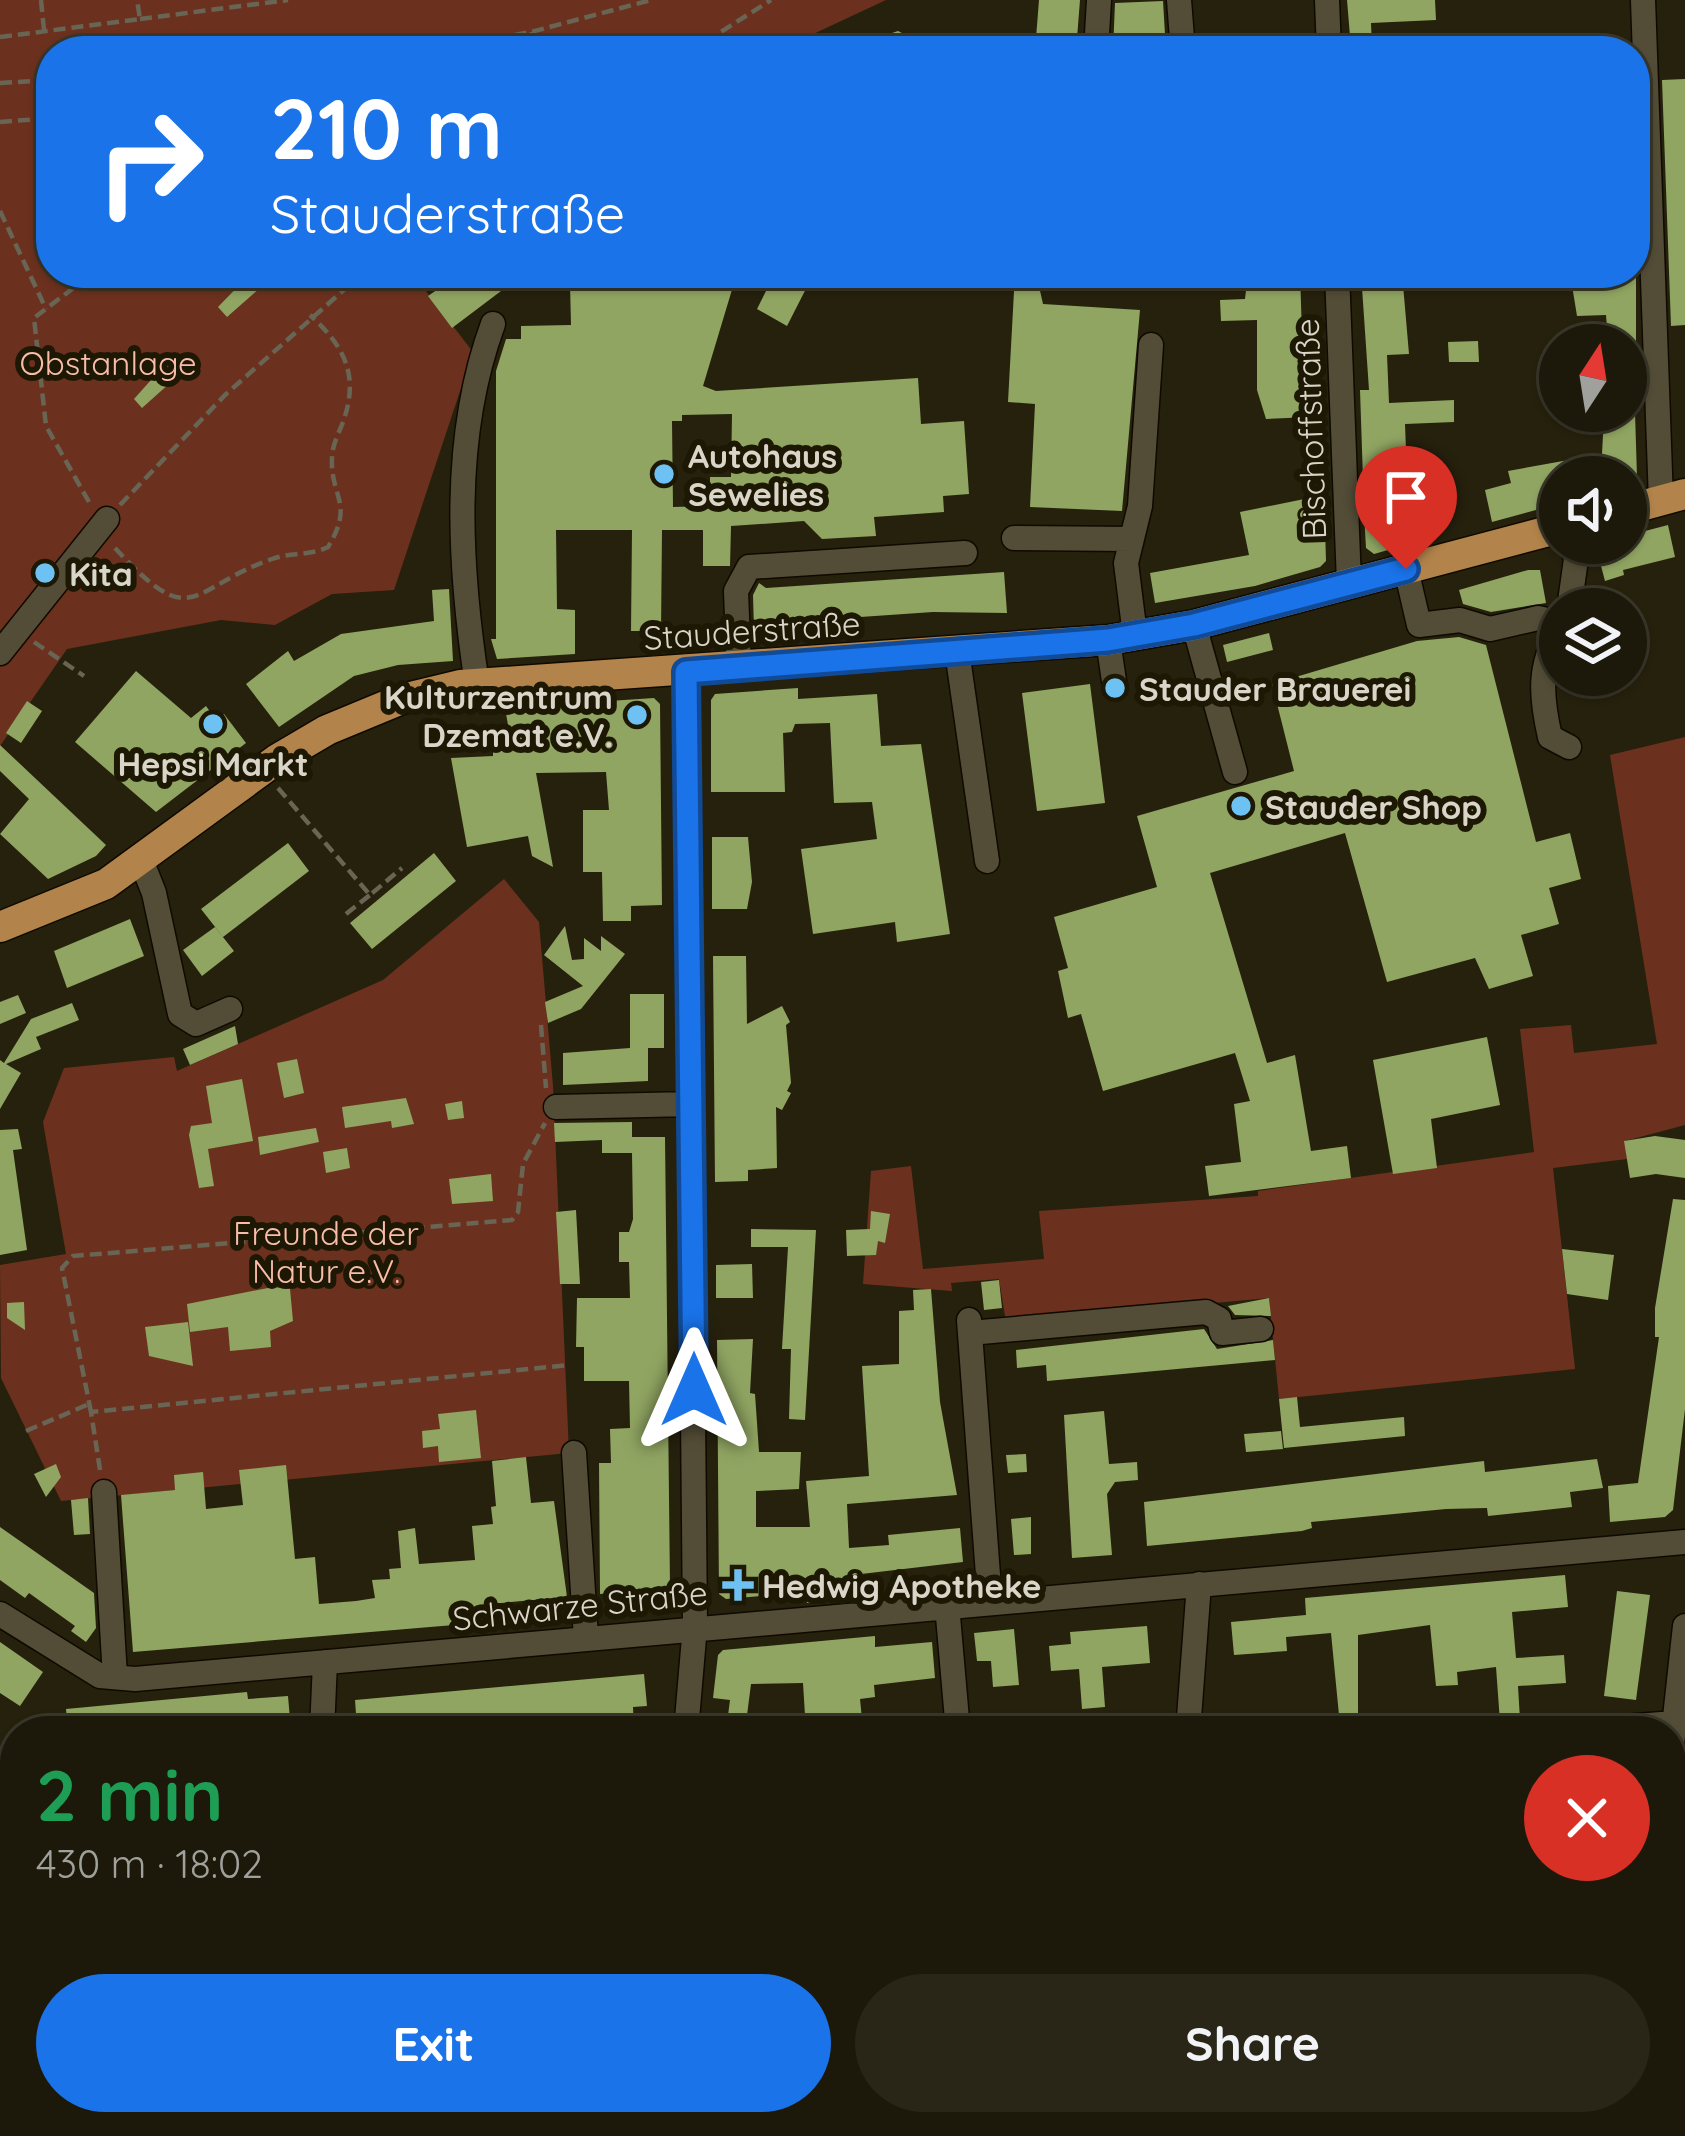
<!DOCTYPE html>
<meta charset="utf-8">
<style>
body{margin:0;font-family:Quicksand,sans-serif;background:#292618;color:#f1f3f6;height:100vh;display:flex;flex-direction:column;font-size:45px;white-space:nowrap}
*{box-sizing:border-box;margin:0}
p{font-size:39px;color:#a0a09c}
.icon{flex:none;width:66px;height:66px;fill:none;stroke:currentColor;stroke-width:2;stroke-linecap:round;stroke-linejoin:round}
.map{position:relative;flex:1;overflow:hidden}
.drawer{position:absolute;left:0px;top:1716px;width:1686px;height:420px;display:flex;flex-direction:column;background:#1c190a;border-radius:48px 48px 0 0;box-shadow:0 3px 9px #0004,0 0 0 3px #3a382b}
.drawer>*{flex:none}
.guide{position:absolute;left:36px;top:36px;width:1614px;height:252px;border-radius:48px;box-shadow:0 3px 9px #0004,0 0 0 3px #3a382b;background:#1a73e8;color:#fff;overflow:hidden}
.needle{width:78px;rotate:12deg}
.fabs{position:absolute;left:1539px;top:324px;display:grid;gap:24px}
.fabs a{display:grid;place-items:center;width:108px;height:108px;border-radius:50%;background:#1c190a;box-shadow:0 3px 9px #0004,0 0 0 3px #3a382b;font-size:60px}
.pin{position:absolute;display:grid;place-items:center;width:102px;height:102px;color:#fff;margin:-123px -51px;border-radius:50% 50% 50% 0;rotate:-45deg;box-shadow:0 0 12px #0007}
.pin .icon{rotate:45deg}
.me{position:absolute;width:132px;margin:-66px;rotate:0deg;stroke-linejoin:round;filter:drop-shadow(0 0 9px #0008)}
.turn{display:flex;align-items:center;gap:42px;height:252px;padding:0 36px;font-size:54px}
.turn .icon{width:156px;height:156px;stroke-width:2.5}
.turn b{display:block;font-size:84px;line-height:102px}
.round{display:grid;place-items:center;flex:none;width:126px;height:126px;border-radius:63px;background:#292618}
.head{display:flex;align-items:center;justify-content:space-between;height:204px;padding:0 36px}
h1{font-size:72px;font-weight:800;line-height:90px;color:#1e9e55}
.cta{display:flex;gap:24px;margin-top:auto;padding:24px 36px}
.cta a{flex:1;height:138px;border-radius:72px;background:#1a73e8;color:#fff;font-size:48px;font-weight:800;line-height:138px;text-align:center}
.cta a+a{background:#292618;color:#f1f3f6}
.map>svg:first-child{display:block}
.green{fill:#6c311e}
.building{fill:#90a562;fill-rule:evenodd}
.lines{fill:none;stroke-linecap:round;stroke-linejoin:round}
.minor-casing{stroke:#0f0a00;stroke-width:27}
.major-casing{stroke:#0f0a00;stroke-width:33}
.path{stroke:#696554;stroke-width:4.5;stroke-dasharray:12 6;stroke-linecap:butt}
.minor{stroke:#534d37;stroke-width:24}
.major{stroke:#b2844b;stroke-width:30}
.route-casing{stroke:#114b97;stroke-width:30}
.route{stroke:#1a73e8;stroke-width:21}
.poi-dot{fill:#6ec2f3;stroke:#1d1804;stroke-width:4.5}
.labels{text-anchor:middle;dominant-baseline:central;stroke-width:12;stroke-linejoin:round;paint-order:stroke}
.park-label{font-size:33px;fill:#f8bca9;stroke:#1d1804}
.street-label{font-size:33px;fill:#d9d5c9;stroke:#1d1804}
.poi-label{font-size:33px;font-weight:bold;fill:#d9d5c9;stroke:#1d1804;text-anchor:start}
</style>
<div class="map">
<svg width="1685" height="2136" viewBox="0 0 1685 2136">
<rect width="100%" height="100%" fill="#26210d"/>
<path class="green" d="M 0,0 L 886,0 L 777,51 L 51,51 L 51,273 L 412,273 L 473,352 L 394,590 L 332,594 L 275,625 L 221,620 L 67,649 L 0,746 Z
M 1685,737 L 1685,1125 L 1625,1141 L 1627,1159 L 1553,1168 L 1575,1369 L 1279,1399 L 1269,1298 L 1006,1322 L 999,1279 L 951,1283 L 952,1291 L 863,1284 L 871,1171 L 911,1166 L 923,1269 L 1044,1259 L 1039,1211 L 1258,1196 L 1258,1191 L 1534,1152 L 1520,1029 L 1571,1025 L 1574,1053 L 1657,1044 L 1610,755 Z
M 504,879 L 539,922 L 553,1086 L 569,1453 L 61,1501 L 1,1378 L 0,1265 L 66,1254 L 43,1122 L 64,1068 L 174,1057 L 177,1071 L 383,980 Z
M 658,2121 L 1036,2121 L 1034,2136 L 655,2136 Z
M 1213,2121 L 1214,2121 L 1301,2136 L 1210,2136 Z
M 1498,2121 L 1544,2121 L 1542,2136 L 1495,2136 Z"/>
<path class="building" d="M 1039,0 L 1080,0 L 1076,51 L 1035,51 Z
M 1347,0 L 1435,0 L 1436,20 L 1371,23 L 1372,48 L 1351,48 Z
M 1163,1 L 1166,51 L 1113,51 L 1115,3 Z
M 898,31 L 937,51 L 848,51 L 848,48 Z
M 1685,79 L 1685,325 L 1671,326 L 1662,80 Z
M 251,273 L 277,273 L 227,317 L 218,307 Z
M 461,273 L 525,273 L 452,328 L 428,296 Z
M 587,273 L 737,273 L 703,386 L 716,391 L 918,378 L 921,424 L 964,421 L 969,494 L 943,496 L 944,512 L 874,517 L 876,536 L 822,539 L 804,521 L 731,526 L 730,566 L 703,566 L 703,530 L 662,530 L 661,631 L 631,631 L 632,530 L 556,530 L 557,609 L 575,610 L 575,654 L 497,659 L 491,639 L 496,639 L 496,371 L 506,339 L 521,339 L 521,326 L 571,325 L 570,283 L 586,283 ZM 732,414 L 731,477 L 710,477 L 710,506 L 673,507 L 672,421 L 682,421 L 682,415 Z
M 775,273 L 814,273 L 787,326 L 757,309 Z
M 1015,273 L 1036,273 L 1043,304 L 1140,310 L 1122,511 L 1030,507 L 1035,404 L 1008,402 Z
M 1248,273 L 1300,273 L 1304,395 L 1309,395 L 1310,417 L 1266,419 L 1257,390 L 1257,320 L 1221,321 L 1220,300 L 1245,299 Z
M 1361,273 L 1402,273 L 1409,354 L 1387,355 L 1389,403 L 1454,400 L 1454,422 L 1405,424 L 1407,477 L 1363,479 L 1360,390 L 1369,390 Z
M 1570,273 L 1636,273 L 1636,345 L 1615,345 L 1615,327 L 1607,328 L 1606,315 L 1577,316 Z
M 1478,341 L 1479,362 L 1449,362 L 1448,342 Z
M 176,352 L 189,366 L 142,408 L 134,399 Z
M 1635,413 L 1637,477 L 1560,477 L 1560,487 L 1543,493 L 1547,507 L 1492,522 L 1485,490 L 1511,483 L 1508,471 L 1602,454 L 1604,415 Z
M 1324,495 L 1326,561 L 1320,567 L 1255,586 L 1155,603 L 1150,573 L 1249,555 L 1240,512 Z
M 1409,502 L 1409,544 L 1374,554 L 1366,548 L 1364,514 Z
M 1668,525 L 1675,557 L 1623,570 L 1624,575 L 1605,581 L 1595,543 L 1626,543 L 1626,536 Z
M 1528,570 L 1540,570 L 1546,603 L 1491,612 L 1463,604 L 1459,590 Z
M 1004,572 L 1007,613 L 933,612 L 773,623 L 773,629 L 754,631 L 753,595 L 759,583 L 766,588 Z
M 449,589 L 453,661 L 398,665 L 354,676 L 279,727 L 246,684 L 288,651 L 294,661 L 341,634 L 434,621 L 432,590 Z
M 1269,633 L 1273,650 L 1227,662 L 1223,645 Z
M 1459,637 L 1486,645 L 1536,842 L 1570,833 L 1581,879 L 1549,888 L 1559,924 L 1521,935 L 1533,976 L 1489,989 L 1475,958 L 1387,982 L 1345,833 L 1210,873 L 1267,1063 L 1295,1055 L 1311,1151 L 1347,1146 L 1351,1178 L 1209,1196 L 1205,1166 L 1241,1162 L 1234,1104 L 1250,1101 L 1235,1053 L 1103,1091 L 1081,1014 L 1068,1018 L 1058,971 L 1068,968 L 1054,917 L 1157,887 L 1137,816 L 1294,771 L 1272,684 L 1417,641 Z
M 136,671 L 191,718 L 206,706 L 216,720 L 224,714 L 246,743 L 156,812 L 75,742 Z
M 1090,684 L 1105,803 L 1037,811 L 1022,693 Z
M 798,688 L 798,699 L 877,694 L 881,746 L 921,744 L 950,934 L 897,942 L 895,922 L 813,934 L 801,849 L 877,839 L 872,802 L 834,803 L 830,723 L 795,724 L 792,732 L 783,733 L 785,792 L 711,792 L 711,700 L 715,694 Z
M 654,698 L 660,704 L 662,905 L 631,906 L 631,921 L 603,921 L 602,872 L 583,872 L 583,810 L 609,810 L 606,772 L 536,773 L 553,867 L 532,856 L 528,836 L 467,847 L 451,758 L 493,756 L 493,745 L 511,742 L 505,708 Z
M 27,701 L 42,711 L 21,743 L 6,733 Z
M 0,745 L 106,845 L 96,856 L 48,879 L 0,834 L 29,799 L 0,771 Z
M 712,837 L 748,837 L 752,882 L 747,909 L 712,909 Z
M 288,843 L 309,871 L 223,937 L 201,909 Z
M 434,853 L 456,881 L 372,949 L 350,923 Z
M 130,919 L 144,956 L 67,988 L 54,951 Z
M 565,926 L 572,960 L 584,959 L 584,938 L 601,951 L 601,936 L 625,954 L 581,1009 L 548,1023 L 545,1002 L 583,986 L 544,955 Z
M 215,927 L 234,951 L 202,976 L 183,950 Z
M 713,956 L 746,956 L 747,1024 L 782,1006 L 790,1022 L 786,1025 L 791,1083 L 787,1091 L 791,1093 L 782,1110 L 776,1107 L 777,1168 L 748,1170 L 748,1181 L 715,1182 Z
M 630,994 L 664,994 L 664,1048 L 648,1048 L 648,1081 L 563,1085 L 563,1053 L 630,1048 Z
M 18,995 L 26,1013 L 0,1024 L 0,1002 Z
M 72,1003 L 79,1020 L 36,1037 L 41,1049 L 6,1064 L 21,1073 L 0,1109 L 0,1060 L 4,1063 L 31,1019 Z
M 235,1026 L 238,1044 L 190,1065 L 183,1049 Z
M 1487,1037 L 1500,1105 L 1431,1119 L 1437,1168 L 1393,1174 L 1373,1060 Z
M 297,1059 L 304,1093 L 284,1098 L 277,1063 Z
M 242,1079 L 253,1141 L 208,1149 L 214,1186 L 199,1188 L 189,1135 L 191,1126 L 212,1123 L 206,1086 Z
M 406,1098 L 414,1124 L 392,1128 L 391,1121 L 345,1128 L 342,1107 Z
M 462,1101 L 464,1118 L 448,1120 L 445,1104 Z
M 632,1122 L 632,1137 L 665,1137 L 670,1587 L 600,1594 L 599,1463 L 611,1463 L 610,1429 L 630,1428 L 629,1381 L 584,1381 L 584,1347 L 576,1347 L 577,1298 L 630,1298 L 629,1262 L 619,1262 L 619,1232 L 629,1232 L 633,1219 L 632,1153 L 602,1153 L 602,1140 L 555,1142 L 554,1123 Z
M 316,1128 L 319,1142 L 260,1155 L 258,1137 Z
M 18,1129 L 22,1149 L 13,1150 L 27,1250 L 0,1255 L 0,1130 Z
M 1655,1136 L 1685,1140 L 1685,1178 L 1656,1174 L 1630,1178 L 1624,1141 Z
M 347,1148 L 350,1168 L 326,1173 L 323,1152 Z
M 491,1174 L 493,1201 L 452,1204 L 449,1179 Z
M 1673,1199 L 1685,1200 L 1685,1409 L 1673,1510 L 1665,1517 L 1610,1522 L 1608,1486 L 1638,1483 L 1659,1337 L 1655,1337 L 1655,1308 Z
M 576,1210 L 580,1284 L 560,1284 L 556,1212 Z
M 871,1211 L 890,1214 L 885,1243 L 878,1241 L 876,1255 L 847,1256 L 846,1230 L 870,1229 Z
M 751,1229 L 816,1230 L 805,1420 L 789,1419 L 791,1349 L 782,1349 L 788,1247 L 751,1247 Z
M 1562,1249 L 1614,1255 L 1608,1300 L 1567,1294 Z
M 752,1264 L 753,1298 L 716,1298 L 716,1265 Z
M 999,1280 L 1002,1308 L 984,1310 L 981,1282 Z
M 273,1287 L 290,1289 L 293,1321 L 270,1331 L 271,1347 L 230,1351 L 228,1327 L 190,1332 L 187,1304 Z
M 931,1289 L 940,1402 L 957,1495 L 847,1504 L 849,1548 L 889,1545 L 888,1535 L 960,1528 L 963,1562 L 844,1576 L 847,1599 L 807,1603 L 806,1592 L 726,1599 L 719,1594 L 717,1340 L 753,1339 L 750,1393 L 755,1394 L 759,1452 L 801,1452 L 799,1489 L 756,1491 L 756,1527 L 810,1527 L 806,1481 L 869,1476 L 862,1366 L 899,1364 L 899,1311 L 914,1310 L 913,1290 Z
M 1269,1298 L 1271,1316 L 1235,1315 L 1228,1306 Z
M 24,1302 L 25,1330 L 7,1318 L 7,1303 Z
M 188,1322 L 193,1366 L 149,1356 L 145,1327 Z
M 1204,1329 L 1217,1349 L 1273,1340 L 1275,1360 L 1047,1381 L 1046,1365 L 1017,1368 L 1016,1350 Z
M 1297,1397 L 1300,1427 L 1404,1417 L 1405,1436 L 1284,1448 L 1279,1399 Z
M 476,1410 L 481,1458 L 439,1462 L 438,1446 L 423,1448 L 422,1431 L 440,1429 L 438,1414 Z
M 1104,1411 L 1109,1464 L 1137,1462 L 1138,1480 L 1115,1482 L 1107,1494 L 1112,1555 L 1072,1558 L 1064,1415 Z
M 1281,1431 L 1283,1449 L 1246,1452 L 1244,1434 Z
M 1026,1454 L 1027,1472 L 1008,1473 L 1006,1455 Z
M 526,1457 L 531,1503 L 554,1501 L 567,1597 L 479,1605 L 481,1622 L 466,1624 L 133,1652 L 121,1495 L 175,1490 L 174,1475 L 203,1472 L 206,1509 L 243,1505 L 239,1470 L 286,1465 L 295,1559 L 315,1557 L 319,1604 L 356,1601 L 375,1598 L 372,1580 L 390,1579 L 389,1569 L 401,1568 L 398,1531 L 415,1528 L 419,1564 L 475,1560 L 472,1526 L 493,1524 L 491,1507 L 496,1506 L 492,1461 Z
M 1597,1459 L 1603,1488 L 1570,1492 L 1572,1507 L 1488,1516 L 1487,1508 L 1446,1509 L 1311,1522 L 1312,1528 L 1302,1531 L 1147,1546 L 1144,1502 L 1484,1461 L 1485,1472 Z
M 56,1464 L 61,1477 L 46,1497 L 34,1474 Z
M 88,1498 L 90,1534 L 74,1535 L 71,1500 Z
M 1031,1517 L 1031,1554 L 1014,1555 L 1011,1519 Z
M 0,1527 L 94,1593 L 96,1628 L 86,1642 L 71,1631 L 75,1626 L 29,1593 L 25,1598 L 0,1580 Z
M 1565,1575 L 1568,1607 L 1512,1612 L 1516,1658 L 1564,1655 L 1566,1683 L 1518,1686 L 1520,1720 L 1500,1722 L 1496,1667 L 1457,1672 L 1458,1685 L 1436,1686 L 1430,1625 L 1358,1635 L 1358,1731 L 1304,1731 L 1304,1718 L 1339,1715 L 1331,1633 L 1286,1637 L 1287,1651 L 1234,1655 L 1231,1622 L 1306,1615 L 1305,1598 Z
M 1617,1591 L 1650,1595 L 1636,1700 L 1604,1696 Z
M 1147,1626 L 1150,1663 L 1102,1667 L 1105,1707 L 1082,1709 L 1079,1669 L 1051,1671 L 1049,1646 L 1071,1644 L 1070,1632 Z
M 1014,1629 L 1019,1685 L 993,1687 L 991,1661 L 977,1661 L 974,1633 Z
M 875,1636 L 875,1647 L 932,1642 L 935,1678 L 874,1685 L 875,1697 L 860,1699 L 863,1729 L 841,1731 L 806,1731 L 803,1683 L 751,1684 L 745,1731 L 726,1731 L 730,1700 L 713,1698 L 718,1655 L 723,1650 Z
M 0,1642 L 43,1672 L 20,1706 L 0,1693 Z
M 644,1674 L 647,1706 L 633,1707 L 634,1731 L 357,1728 L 355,1700 Z
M 247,1692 L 248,1699 L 288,1696 L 291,1731 L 68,1731 L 66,1709 Z"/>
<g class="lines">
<g class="minor-casing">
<path id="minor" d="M 1179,0 L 1183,51
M 1327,0 L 1329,51
M 1643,0 L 1661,501
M 1096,51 L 1099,0
M 1337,273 L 1349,583
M 1014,538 L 1131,539
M 1406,569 L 1419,625 L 1460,620 L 1490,629 L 1538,618 L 1560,623
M 1569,609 L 1576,559 L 1571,543
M 1194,625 L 1235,772
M 1560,627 C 1539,667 1540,693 1550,737 L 1569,747
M 1135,635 L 1126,563 L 1140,506 L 1151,345
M 1108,640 L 1115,688
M 957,651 L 987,861
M 0,653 L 107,519
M 739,668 L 736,591 L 749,567 L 965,553
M 477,684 C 459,566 451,438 493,324
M 141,860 L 154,893 L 180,1014 L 196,1024 L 230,1009
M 556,1107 L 691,1104
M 969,1320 L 990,1602
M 970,1333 L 1206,1312 L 1219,1319 L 1222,1333 L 1261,1329
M 574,1453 L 586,1638
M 104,1492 L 115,1677
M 947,1605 L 958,1731
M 0,1614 L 100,1676 L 135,1679 L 1685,1542
M 322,1731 L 325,1662
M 686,1731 L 695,1626 L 686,672
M 1188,1731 L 1199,1584
M 1575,1731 L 1674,1723
M 1671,1754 L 1685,1626
M 0,2101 L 15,2103
M 173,2121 L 301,2136
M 643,2136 L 645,2121
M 1149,2136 L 1150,2121
M 1628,2136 L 1629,2121"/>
</g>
<g class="major-casing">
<path id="major" d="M 1626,510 L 1685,494
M 0,927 L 106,884 L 276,760 L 327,730 L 402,699 L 460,685 L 1108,640 L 1194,625 L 1560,528"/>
</g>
<path class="path" d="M 41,0 L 44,30
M 140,19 L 288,0
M 531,32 L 535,51
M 0,37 L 140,19 L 137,0
M 426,51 L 531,32 L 651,0
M 691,51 L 771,0
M 0,83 L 51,80
M 0,122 L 51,118
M 0,211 L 46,309
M 89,502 L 46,426 L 34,318 L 93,273
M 120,505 L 225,395 L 363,273
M 115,548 C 195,635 188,588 272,559 C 291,552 310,556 328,547 C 355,503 330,497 332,458 C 332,445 339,433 343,422 C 360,375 344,346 310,315
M 34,642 L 84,676
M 278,788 L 370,895 L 402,868
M 346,914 L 370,895
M 541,1025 L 546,1088
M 91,1412 L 62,1268 L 73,1256 L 512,1220 L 518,1212 L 523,1164 L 545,1123
M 26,1431 L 89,1404
M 100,1470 L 91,1412 L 570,1365
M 684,2121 L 686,2136
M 689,2121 L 743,2130 L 803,2121
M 1241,2121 L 1353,2136
M 894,2136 L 896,2121
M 1487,2136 L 1488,2121"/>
<use href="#minor" class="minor"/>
<use href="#major" class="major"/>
</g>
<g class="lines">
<g class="route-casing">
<path id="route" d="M 694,1390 L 686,672 L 1108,640 L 1194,625 L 1406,569"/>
</g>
<use href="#route" class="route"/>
</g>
<g class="poi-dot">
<circle cx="664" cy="474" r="12"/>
<circle cx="45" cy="573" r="12"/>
<circle cx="1115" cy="688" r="12"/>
<circle cx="637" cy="715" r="12"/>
<circle cx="213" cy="724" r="12"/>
<circle cx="1241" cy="806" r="12"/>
<path d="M732 1567h12v12h12v12h-12v12h-12v-12h-12v-12h12z"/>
</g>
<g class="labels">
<g class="park-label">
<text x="108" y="362">Obstanlage</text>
<text x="326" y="1232">Freunde der<tspan x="326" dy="38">Natur e.V.</tspan></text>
</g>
<g class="street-label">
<text transform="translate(1310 429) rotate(-92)">Bischoffstraße</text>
<text transform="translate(752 630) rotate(-4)">Stauderstraße</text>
<text transform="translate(580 1605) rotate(-6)">Schwarze Straße</text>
</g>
<g class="poi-label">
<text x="688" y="455">Autohaus<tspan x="688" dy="38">Sewelies</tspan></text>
<text x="69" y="573">Kita</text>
<text x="1139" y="688">Stauder Brauerei</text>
<text x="613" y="696" text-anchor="end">Kulturzentrum<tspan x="613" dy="38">Dzemat e.V.</tspan></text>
<text x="213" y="763" text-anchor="middle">Hepsi Markt</text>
<text x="1265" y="806">Stauder Shop</text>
<text x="762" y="1585">Hedwig Apotheke</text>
</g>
</g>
</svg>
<div class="fabs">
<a><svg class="needle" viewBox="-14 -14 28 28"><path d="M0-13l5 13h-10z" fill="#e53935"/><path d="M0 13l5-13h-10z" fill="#a0a09c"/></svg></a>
<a><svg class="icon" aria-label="sound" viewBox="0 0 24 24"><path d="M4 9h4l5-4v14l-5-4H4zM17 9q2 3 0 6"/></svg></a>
<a><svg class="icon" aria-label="layers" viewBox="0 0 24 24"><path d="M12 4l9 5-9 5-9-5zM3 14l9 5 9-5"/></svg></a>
</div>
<div class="pin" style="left:1406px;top:569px;background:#d93025"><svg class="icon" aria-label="arrive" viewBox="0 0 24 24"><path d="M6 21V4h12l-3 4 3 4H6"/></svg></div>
<svg class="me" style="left:694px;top:1390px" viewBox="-20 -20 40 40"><path d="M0-17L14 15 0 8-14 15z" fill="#1a73e8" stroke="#fff" stroke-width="4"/></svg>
<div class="guide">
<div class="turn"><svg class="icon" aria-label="right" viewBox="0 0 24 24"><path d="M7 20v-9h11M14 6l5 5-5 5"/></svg><div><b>210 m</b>Stauderstraße</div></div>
</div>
<section class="drawer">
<div class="head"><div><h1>2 min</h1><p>430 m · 18:02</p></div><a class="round" style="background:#d93025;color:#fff"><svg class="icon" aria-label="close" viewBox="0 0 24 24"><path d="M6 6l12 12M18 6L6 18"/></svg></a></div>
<div class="cta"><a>Exit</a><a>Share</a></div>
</section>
</div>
